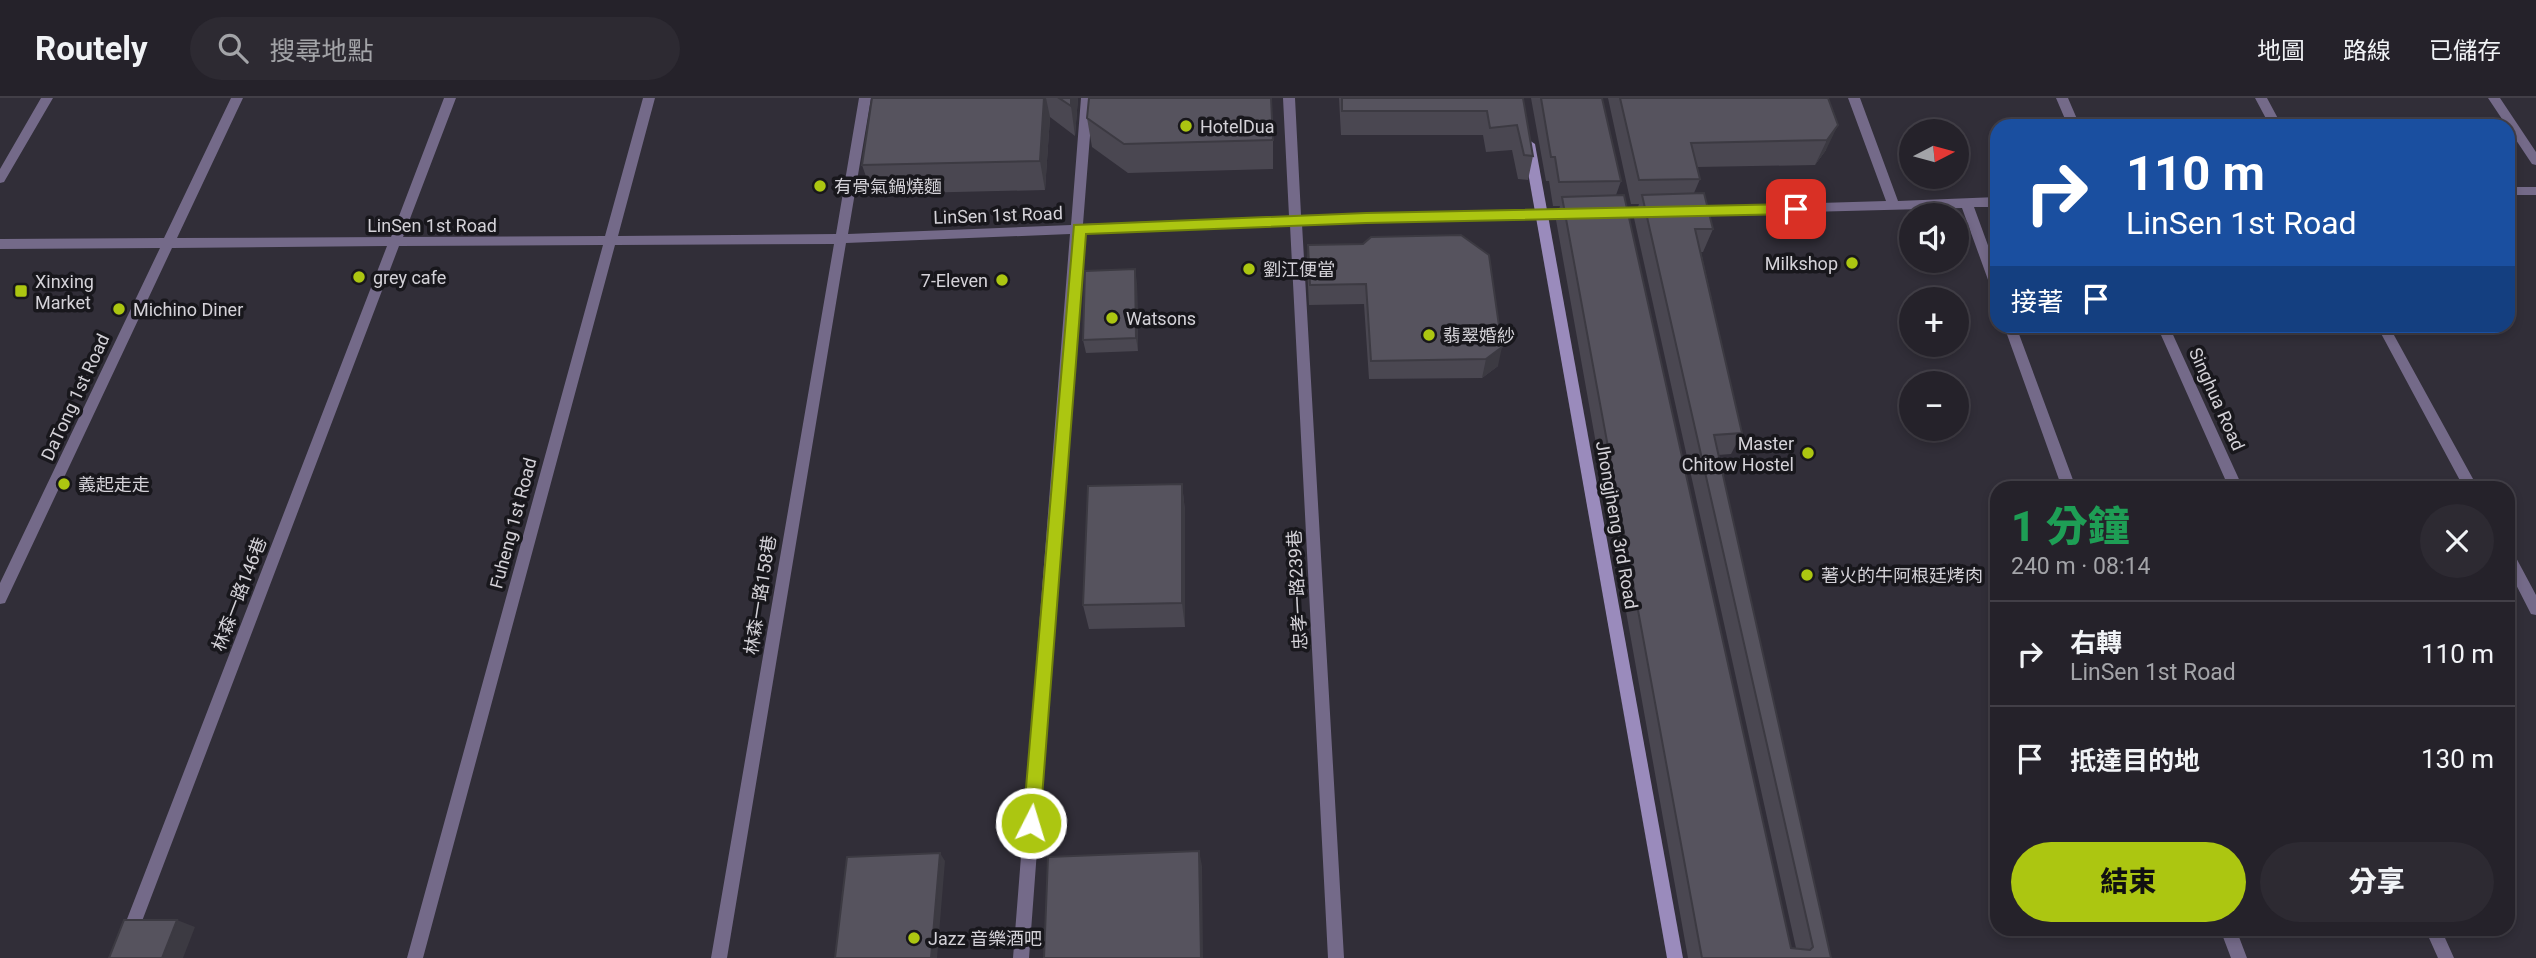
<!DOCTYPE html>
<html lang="zh-TW">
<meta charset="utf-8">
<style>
body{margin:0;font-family:Roboto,"Noto Sans TC",sans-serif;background:#2d2a32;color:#f1f3f6;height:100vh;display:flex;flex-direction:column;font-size:26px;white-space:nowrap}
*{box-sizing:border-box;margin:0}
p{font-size:23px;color:#a3a4a8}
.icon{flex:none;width:38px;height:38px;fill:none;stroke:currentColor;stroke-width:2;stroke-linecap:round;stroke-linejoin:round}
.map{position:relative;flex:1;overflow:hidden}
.panel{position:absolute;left:1990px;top:383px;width:525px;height:455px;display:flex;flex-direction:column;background:#25222a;border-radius:21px;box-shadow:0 4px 10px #0003,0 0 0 2px #423f47}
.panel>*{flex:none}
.hud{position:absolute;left:1990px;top:21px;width:525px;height:214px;border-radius:21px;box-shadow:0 4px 10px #0003,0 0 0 2px #423f47;background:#1a4fa0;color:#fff;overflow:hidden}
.needle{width:46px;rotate:84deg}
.buttons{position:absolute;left:1899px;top:21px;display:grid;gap:14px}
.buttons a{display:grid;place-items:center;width:70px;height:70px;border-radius:50%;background:#25222a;box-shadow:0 4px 10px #0003,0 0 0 2px #423f47;font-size:35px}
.pin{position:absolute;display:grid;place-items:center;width:60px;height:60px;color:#fff;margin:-30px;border-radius:14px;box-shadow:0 4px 10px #0006}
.me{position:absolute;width:77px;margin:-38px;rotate:5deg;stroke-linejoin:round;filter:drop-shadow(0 0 5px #0008)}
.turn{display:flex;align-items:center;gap:24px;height:147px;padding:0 21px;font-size:32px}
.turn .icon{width:91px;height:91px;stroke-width:2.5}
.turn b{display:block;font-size:49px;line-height:60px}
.then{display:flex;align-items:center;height:66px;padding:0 21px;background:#0003;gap:14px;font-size:26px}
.round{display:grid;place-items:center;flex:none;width:74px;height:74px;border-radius:37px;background:#2d2a32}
.summary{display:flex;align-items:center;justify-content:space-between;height:119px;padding:0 21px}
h1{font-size:42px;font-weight:800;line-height:52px;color:#1e9e55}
.action{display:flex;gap:14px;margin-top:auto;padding:14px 21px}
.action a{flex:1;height:80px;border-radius:42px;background:#acc611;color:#111;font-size:28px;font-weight:800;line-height:80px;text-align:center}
.action a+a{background:#2d2a32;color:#f1f3f6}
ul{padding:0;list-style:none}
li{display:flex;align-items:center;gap:21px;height:105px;padding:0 21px;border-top:2px solid #423f47}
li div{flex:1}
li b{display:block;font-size:26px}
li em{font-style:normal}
header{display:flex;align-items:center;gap:42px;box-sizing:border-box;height:98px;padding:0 35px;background:#25222a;border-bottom:2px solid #423f47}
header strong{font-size:33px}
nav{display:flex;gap:38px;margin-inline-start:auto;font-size:24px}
.search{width:490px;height:63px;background:#2d2a32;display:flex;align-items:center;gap:18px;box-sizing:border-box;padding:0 24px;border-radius:38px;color:#a3a4a8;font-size:26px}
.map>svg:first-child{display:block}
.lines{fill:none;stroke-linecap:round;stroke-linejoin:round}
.street{fill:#746a89;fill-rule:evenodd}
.secondary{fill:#9a8bbc;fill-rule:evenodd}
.wall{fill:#4a4751}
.shaded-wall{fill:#3c3a42}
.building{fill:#56535e;stroke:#3c3a42;stroke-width:2}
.route{fill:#acc611;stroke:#70810b;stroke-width:2}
.poi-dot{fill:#acc611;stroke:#18171c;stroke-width:2.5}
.labels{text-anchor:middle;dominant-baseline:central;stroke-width:7;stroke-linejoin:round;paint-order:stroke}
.poi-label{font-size:18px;fill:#d4d2d8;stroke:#18171c;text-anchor:start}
.street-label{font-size:18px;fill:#d4d2d8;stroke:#18171c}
</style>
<header>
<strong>Routely</strong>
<div class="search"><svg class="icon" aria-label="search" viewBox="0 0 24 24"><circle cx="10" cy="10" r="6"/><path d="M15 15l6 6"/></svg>搜尋地點</div>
<nav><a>地圖</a><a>路線</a><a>已儲存</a></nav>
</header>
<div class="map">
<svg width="2536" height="860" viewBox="0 0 2536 860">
<rect width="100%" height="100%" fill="#312e38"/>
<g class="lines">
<path class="street" d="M 41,0 L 53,0 L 4,84 L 0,85 L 0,71 Z
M 231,0 L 243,0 L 177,140 L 391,139 L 444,0 L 456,0 L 403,139 L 605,138 L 643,0 L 655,0 L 618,138 L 836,136 L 859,0 L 871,0 L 848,136 L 1071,127 L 1081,0 L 1093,0 L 1083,126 L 1289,118 L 1283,0 L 1295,0 L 1301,117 L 1580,112 L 1582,115 L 1580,118 L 1576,120 L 1302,126 L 1344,860 L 1328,860 L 1290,127 L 1083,136 L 1029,860 L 1013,860 L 1070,136 L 846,145 L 727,860 L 711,860 L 834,146 L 615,147 L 423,860 L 407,860 L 603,147 L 399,148 L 128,860 L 112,860 L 387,148 L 172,150 L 5,505 L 0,506 L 0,485 L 160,150 L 0,151 L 0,141 L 164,140 Z
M 1848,0 L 1860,0 L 1898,103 L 1997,99 L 1997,109 L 1974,109 L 1997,172 L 1997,195 L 1991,190 L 1962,110 L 1686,117 L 1684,114 L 1686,111 L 1690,109 L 1886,103 Z
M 2056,0 L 2068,0 L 2080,28 L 2068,28 Z
M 2255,0 L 2267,0 L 2282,28 L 2270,28 Z
M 2488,0 L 2500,0 L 2536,54 L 2536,67 L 2532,66 Z
M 2508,89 L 2536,89 L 2536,97 L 2508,97 Z
M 2004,228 L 2016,228 L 2076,390 L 2062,390 Z
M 2157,228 L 2169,228 L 2243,390 L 2229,390 Z
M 2377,228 L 2389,228 L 2478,390 L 2464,390 Z
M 2508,452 L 2513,454 L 2536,497 L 2536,517 L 2531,516 L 2508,471 Z
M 2220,831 L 2236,831 L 2247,860 L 2231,860 Z
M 2425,831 L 2441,831 L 2454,860 L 2438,860 Z"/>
<path class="secondary" d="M 1529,42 L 1535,46 L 1683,860 L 1667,860 L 1523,46 Z"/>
</g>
<path class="wall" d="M 872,0 L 1078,0 L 1075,38 L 1050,19 L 1045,92 L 872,96 L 862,67 Z
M 1339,0 L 1523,0 L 1533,58 L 1528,82 L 1518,81 L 1512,52 L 1486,54 L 1483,37 L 1341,37 Z
M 1531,0 L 1602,0 L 1621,83 L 1616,97 L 1791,850 L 1796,850 L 1634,120 L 1639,106 L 1631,106 L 1608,0 L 1828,0 L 1826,52 L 1815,67 L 1697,69 L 1700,81 L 1694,95 L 1713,131 L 1703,154 L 1701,154 L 1742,335 L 1731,356 L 1718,357 L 1831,860 L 1688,860 L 1556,122 L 1560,108 L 1553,108 L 1549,83 L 1546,83 Z
M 1087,20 L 1273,42 L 1273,71 L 1128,75 L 1092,49 Z
M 1308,147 L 1498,268 L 1482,280 L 1369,281 L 1364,206 L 1309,207 L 1307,168 Z
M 1137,185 L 1138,253 L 1086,255 L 1083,242 Z
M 1182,386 L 1185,413 L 1185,529 L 1089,531 L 1083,507 Z"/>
<path class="shaded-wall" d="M 1044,0 L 1046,0 L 1050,19 L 1045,92 L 1040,63 Z
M 1071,0 L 1078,0 L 1075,38 L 1071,8 Z
M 1838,27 L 1826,52 L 1815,67 L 1827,42 Z
M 1135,171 L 1137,185 L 1138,253 L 1136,240 Z
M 1502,249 L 1498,268 L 1482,280 L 1486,261 Z
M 1182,386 L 1185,413 L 1185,529 L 1182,505 Z
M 1199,753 L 1202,768 L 1203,860 L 1201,860 Z
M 940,755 L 945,763 L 937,860 L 931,860 Z
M 177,822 L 195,829 L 183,860 L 162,860 Z"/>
<path class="building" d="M 872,0 L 1044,0 L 1040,63 L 862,67 Z
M 1059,0 L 1071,0 L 1071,8 Z
M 1089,0 L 1271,0 L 1273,42 L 1124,46 L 1087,20 Z
M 1342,0 L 1523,0 L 1533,58 L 1524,57 L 1517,27 L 1490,30 L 1487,13 L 1342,13 Z
M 1541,0 L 1602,0 L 1621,83 L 1559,84 L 1555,59 L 1551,59 Z
M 1620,0 L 1828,0 L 1838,27 L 1827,42 L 1691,45 L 1700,81 L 1639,82 Z
M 1704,95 L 1713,131 L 1695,131 L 1742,335 L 1714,337 L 1831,860 L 1702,860 L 1562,99 L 1624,97 L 1791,850 L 1810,852 L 1813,849 L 1642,97 Z
M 1461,137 L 1489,157 L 1502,249 L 1486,261 L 1371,263 L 1366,186 L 1310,187 L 1308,147 L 1363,146 L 1371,139 Z
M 1135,171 L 1136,240 L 1083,242 L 1085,173 Z
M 1182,386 L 1182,505 L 1083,507 L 1088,388 Z
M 1199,753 L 1201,860 L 1044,860 L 1048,759 Z
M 940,755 L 931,860 L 835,860 L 847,759 Z
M 124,822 L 177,822 L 162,860 L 109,860 Z"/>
<path class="route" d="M 1796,106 L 1803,111 L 1796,116 L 1366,125 L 1086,136 L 1040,725 L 1038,731 L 1031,734 L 1025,731 L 1023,725 L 1074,127 L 1366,115 Z"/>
<g class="poi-dot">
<circle cx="1186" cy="28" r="7"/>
<circle cx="820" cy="88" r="7"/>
<circle cx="1852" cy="165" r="7"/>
<circle cx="1249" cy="171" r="7"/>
<circle cx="359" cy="179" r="7"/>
<circle cx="1002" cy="182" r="7"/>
<rect x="14" y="186" width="14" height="14" rx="3.5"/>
<circle cx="119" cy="211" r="7"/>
<circle cx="1112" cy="220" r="7"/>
<circle cx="1429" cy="237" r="7"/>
<circle cx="1808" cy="355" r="7"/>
<circle cx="64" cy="386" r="7"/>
<circle cx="1807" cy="477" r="7"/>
<circle cx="914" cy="840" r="7"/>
</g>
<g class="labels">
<g class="poi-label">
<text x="1200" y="28">HotelDua</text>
<text x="834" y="88">有骨氣鍋燒麵</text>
<text x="1838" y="165" text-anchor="end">Milkshop</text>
<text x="1263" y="171">劉江便當</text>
<text x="373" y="179">grey cafe</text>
<text x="988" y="182" text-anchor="end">7-Eleven</text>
<text x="35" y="183">Xinxing<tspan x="35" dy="21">Market</tspan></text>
<text x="133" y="211">Michino Diner</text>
<text x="1126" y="220">Watsons</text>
<text x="1443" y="237">翡翠婚紗</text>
<text x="1794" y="345" text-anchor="end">Master<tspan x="1794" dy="21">Chitow Hostel</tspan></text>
<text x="78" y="386">義起走走</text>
<text x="1821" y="477">著火的牛阿根廷烤肉</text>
<text x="928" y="840">Jazz 音樂酒吧</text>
</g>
<g class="street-label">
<text transform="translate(998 117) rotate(-2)">LinSen 1st Road</text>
<text x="432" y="127">LinSen 1st Road</text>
<text transform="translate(75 299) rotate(-65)">DaTong 1st Road</text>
<text transform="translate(2217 301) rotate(66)">Singhua Road</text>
<text transform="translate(513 425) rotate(-75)">Fuheng 1st Road</text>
<text transform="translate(1617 427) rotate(80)">Jhongjheng 3rd Road</text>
<text transform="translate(1297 492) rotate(-93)">忠孝一路239巷</text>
<text transform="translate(239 496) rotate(-69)">林森一路146巷</text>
<text transform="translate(760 497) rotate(-81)">林森一路158巷</text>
</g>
</g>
</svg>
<div class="buttons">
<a><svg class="needle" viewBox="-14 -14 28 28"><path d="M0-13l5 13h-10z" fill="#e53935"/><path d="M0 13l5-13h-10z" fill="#a3a4a8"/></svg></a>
<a><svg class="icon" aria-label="sound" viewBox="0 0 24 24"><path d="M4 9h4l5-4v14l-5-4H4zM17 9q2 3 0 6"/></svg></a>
<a>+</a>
<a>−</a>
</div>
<div class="pin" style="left:1796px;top:111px;background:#d93025"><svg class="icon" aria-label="arrive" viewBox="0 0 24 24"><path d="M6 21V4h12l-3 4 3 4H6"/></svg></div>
<svg class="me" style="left:1031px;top:725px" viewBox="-20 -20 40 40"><circle r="17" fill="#acc611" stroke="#fff" stroke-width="3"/><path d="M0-11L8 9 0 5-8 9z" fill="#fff"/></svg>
<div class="hud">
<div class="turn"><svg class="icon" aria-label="right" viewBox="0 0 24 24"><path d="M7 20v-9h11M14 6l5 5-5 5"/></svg><div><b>110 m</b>LinSen 1st Road</div></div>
<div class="then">接著<svg class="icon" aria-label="arrive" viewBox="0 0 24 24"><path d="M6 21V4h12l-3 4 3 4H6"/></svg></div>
</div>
<section class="panel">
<div class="summary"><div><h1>1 分鐘</h1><p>240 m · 08:14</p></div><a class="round"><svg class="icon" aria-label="close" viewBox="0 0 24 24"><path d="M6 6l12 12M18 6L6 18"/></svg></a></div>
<ul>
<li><svg class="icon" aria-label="right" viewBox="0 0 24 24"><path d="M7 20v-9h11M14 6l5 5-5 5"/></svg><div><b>右轉</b><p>LinSen 1st Road</p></div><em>110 m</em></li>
<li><svg class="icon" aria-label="arrive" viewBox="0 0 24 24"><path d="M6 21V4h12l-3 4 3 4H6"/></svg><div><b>抵達目的地</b></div><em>130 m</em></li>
</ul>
<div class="action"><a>結束</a><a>分享</a></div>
</section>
</div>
